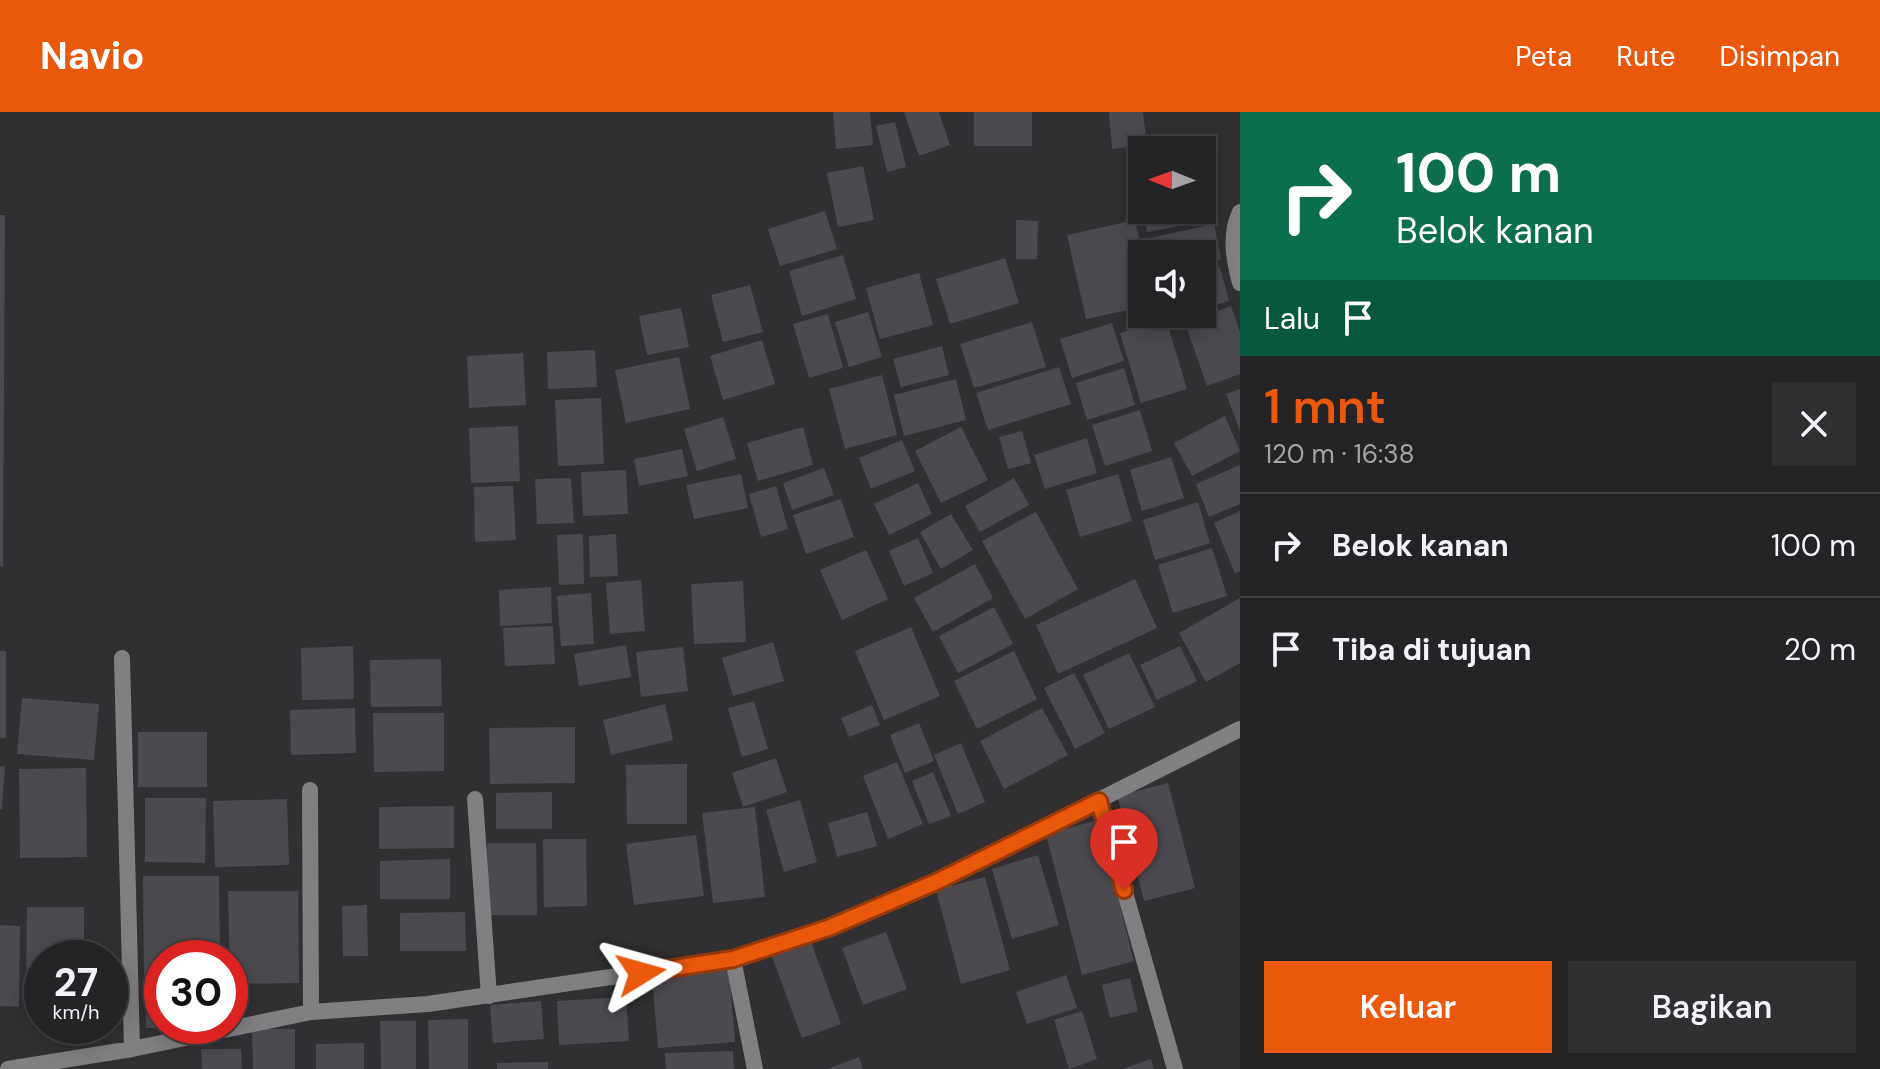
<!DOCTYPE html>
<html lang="id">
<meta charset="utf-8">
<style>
body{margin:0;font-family:"DM Sans",sans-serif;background:#322f32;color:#f1f3f6;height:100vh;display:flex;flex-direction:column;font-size:30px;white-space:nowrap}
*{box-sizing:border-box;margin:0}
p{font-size:26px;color:#a4a4a7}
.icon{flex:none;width:44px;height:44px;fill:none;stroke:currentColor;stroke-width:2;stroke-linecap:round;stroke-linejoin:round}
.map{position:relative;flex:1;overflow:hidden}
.sheet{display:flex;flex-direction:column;background:#262326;width:640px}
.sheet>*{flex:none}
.hud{background:#0b6e4f;color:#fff;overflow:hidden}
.needle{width:52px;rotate:271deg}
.controls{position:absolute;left:1128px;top:24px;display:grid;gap:16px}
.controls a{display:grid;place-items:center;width:88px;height:88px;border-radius:0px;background:#262326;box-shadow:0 4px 20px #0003,0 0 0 2px #424043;font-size:40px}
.speed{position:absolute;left:24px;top:828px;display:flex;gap:16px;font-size:40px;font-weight:700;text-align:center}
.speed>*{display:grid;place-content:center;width:104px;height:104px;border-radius:50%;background:#262326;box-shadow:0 4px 20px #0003,0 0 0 2px #424043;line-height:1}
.speed small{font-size:20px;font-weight:400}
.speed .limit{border:12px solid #d22;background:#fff;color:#111}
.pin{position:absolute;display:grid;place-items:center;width:68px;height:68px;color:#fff;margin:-82px -34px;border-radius:50% 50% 50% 0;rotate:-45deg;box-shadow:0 0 8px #0007}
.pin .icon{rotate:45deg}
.me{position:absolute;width:88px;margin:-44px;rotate:82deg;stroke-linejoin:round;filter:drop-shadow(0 0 6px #0008)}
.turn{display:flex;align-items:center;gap:28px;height:168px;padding:0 24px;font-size:36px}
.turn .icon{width:104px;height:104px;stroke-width:2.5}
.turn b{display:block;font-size:56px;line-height:68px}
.then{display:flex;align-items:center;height:76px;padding:0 24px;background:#0003;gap:16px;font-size:30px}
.round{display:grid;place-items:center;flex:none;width:84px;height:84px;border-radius:0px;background:#322f32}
.head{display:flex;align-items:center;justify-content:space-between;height:136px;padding:0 24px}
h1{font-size:48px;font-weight:600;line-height:60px;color:#ea580c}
.primary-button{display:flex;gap:16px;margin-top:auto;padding:16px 24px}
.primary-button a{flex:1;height:92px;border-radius:0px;background:#ea580c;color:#fff;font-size:32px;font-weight:600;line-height:92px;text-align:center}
.primary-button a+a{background:#322f32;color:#f1f3f6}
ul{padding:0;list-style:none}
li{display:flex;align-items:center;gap:24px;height:104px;padding:0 24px;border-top:2px solid #424043}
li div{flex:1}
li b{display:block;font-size:30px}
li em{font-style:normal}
header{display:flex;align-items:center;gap:48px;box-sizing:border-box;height:112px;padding:0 40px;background:#ea580c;color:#fff}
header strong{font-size:38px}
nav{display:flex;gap:44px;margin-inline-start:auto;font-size:28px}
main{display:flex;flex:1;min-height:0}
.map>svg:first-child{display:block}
.building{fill:#4d4a4f}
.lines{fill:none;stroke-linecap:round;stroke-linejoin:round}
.street{stroke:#817f81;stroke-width:16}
.route-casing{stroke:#983908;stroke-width:20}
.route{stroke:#ea580c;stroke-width:14}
</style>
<header>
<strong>Navio</strong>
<nav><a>Peta</a><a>Rute</a><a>Disimpan</a></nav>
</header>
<main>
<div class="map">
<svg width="1240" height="957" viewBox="0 0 1240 957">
<rect width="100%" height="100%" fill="#322f33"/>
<path class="building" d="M 833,0 L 870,0 L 873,33 L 836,37 Z
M 904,0 L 939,0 L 950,33 L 919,44 Z
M 974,0 L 1032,0 L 1032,34 L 974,34 Z
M 1109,0 L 1143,0 L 1147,33 L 1112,37 Z
M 895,10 L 906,55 L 887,60 L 876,14 Z
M 863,54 L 874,108 L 838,115 L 827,61 Z
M 1209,73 L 1216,107 L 1147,120 L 1143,98 L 1202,98 L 1202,75 Z
M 825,99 L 837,137 L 780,154 L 768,117 Z
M 0,103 L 5,103 L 3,454 L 0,454 Z
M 1016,108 L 1038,109 L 1037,147 L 1016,147 Z
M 1135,108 L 1143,142 L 1142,195 L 1086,207 L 1067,123 Z
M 1214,112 L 1221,147 L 1202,151 L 1202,142 L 1153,142 L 1150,126 Z
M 843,143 L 856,187 L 802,204 L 789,159 Z
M 1005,146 L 1019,191 L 950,212 L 936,167 Z
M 1220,155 L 1229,189 L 1202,197 L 1202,160 Z
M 919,161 L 933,213 L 880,227 L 866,176 Z
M 750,173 L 763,220 L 723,230 L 711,183 Z
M 1231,194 L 1240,220 L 1240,262 L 1207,274 L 1185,211 Z
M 681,196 L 689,235 L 647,243 L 639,204 Z
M 868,200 L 882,245 L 849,255 L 835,210 Z
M 828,202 L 843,256 L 809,266 L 793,212 Z
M 1166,207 L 1187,277 L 1141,291 L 1120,221 Z
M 1032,210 L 1046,255 L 974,276 L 960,232 Z
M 1112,211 L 1124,249 L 1072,266 L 1060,227 Z
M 762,228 L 775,272 L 723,288 L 710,244 Z
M 942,234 L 949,263 L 901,275 L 893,247 Z
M 595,238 L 597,275 L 548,277 L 547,240 Z
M 523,241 L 526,293 L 469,296 L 467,244 Z
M 679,245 L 690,297 L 626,311 L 615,258 Z
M 1059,255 L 1071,292 L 988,318 L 976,281 Z
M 1124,256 L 1135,293 L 1087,308 L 1076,271 Z
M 882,263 L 897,323 L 845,337 L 829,277 Z
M 956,267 L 966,308 L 904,324 L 894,283 Z
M 1240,277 L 1240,319 L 1226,282 Z
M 601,286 L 604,352 L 558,354 L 555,288 Z
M 1140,298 L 1152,339 L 1105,354 L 1092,313 Z
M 1225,304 L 1240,339 L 1192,364 L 1174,331 Z
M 723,305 L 736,347 L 697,359 L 684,317 Z
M 518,314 L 520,369 L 471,371 L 469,316 Z
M 803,315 L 813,353 L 758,369 L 747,331 Z
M 961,315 L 988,368 L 941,391 L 915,339 Z
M 1022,319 L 1031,351 L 1008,357 L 999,325 Z
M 1087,326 L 1097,361 L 1045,377 L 1034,343 Z
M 902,328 L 915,359 L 871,377 L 859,346 Z
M 682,337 L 688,364 L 639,374 L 634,347 Z
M 1171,345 L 1184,386 L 1142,399 L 1130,358 Z
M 1240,353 L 1240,392 L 1209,405 L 1196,372 Z
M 824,356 L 834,383 L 792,398 L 783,371 Z
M 626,358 L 628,402 L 583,404 L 581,360 Z
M 741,362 L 748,396 L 694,407 L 686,373 Z
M 1118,362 L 1132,409 L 1080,425 L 1066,378 Z
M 571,366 L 574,411 L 537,412 L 535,367 Z
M 1014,366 L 1029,393 L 980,420 L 965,394 Z
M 918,371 L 932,402 L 889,423 L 874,392 Z
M 513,374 L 516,428 L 475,430 L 474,375 Z
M 776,374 L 788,417 L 761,425 L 749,382 Z
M 841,387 L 854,425 L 806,442 L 793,403 Z
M 1198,390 L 1210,431 L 1155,448 L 1143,408 Z
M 1240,399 L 1240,459 L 1235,461 L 1214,411 Z
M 1036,400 L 1078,477 L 1025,507 L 982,429 Z
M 951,402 L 973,438 L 941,457 L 920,420 Z
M 583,422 L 584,472 L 559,473 L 557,423 Z
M 616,422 L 618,464 L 590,465 L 589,424 Z
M 918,426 L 933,461 L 904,474 L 889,439 Z
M 1212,436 L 1227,484 L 1173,501 L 1158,453 Z
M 866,438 L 888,487 L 842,508 L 820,458 Z
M 975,452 L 993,486 L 933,520 L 914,486 Z
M 1135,467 L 1157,516 L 1058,562 L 1036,513 Z
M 641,468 L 645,519 L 610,522 L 606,471 Z
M 743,469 L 746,530 L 694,532 L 691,472 Z
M 551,475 L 552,511 L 500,514 L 499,478 Z
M 591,481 L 594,532 L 561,534 L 557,484 Z
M 1240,486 L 1240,551 L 1206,570 L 1179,521 Z
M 994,495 L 1013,532 L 958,561 L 939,524 Z
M 553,514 L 555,552 L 505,554 L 503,516 Z
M 911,515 L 940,584 L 884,608 L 855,539 Z
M 773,530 L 784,569 L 733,584 L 722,546 Z
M 626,533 L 631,565 L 579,574 L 574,542 Z
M 353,534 L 354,587 L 302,588 L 301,536 Z
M 1180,534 L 1197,569 L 1157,588 L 1140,553 Z
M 683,535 L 688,579 L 641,585 L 636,540 Z
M 0,539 L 6,539 L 6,626 L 0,626 Z
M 1014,539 L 1037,587 L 977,617 L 954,569 Z
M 1129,541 L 1155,595 L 1109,617 L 1083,563 Z
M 441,547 L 442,594 L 371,595 L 370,548 Z
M 1074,561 L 1105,621 L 1075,637 L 1044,576 Z
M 22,586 L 99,592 L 94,648 L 17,642 Z
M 754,589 L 768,637 L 742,645 L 728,596 Z
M 665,592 L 673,628 L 611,643 L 603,608 Z
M 872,593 L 880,613 L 849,625 L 841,606 Z
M 355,596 L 356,641 L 291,643 L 290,598 Z
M 1042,596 L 1068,643 L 1004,677 L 980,629 Z
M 373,601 L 444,601 L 444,659 L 374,660 Z
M 919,611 L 934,649 L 905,661 L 890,623 Z
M 575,615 L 575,671 L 490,672 L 489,616 Z
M 138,620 L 207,620 L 207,675 L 138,675 Z
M 961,631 L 985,690 L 958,702 L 934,643 Z
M 776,646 L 787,680 L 743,695 L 732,661 Z
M 897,650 L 923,712 L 888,727 L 863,664 Z
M 687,652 L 687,712 L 627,712 L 626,653 Z
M 0,654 L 5,654 L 2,697 L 0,697 Z
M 86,656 L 87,745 L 20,746 L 19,657 Z
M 933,660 L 951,704 L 929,712 L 912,669 Z
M 1168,671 L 1195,776 L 1144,789 L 1117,684 Z
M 552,680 L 552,717 L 496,717 L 496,681 Z
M 145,686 L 206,686 L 205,751 L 145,750 Z
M 287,687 L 289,753 L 215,755 L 213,689 Z
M 800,688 L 817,750 L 784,760 L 766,698 Z
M 454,694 L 454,736 L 379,737 L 379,695 Z
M 755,695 L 765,785 L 713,791 L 702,701 Z
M 867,700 L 877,734 L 837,745 L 828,711 Z
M 1098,708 L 1134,849 L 1082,863 L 1046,722 Z
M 696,723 L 704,784 L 634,793 L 626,732 Z
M 543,727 L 586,727 L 587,794 L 544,795 Z
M 487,731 L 536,731 L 537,803 L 488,803 Z
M 1038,743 L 1059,813 L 1012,827 L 992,757 Z
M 450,747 L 450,787 L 380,787 L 380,749 Z
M 143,764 L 219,764 L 220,846 L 162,846 L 162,869 L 144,870 Z
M 985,765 L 1010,858 L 961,872 L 936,778 Z
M 228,779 L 298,779 L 299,871 L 230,872 Z
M 367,793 L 368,844 L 343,844 L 342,794 Z
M 27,795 L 84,795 L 84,846 L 42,846 L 42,876 L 26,876 Z
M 465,800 L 466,839 L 400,839 L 400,801 Z
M 0,813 L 20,814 L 19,895 L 0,894 Z
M 886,820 L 907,877 L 863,893 L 842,836 Z
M 810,827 L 841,912 L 802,926 L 771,842 Z
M 729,856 L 735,930 L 658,936 L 652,863 Z
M 1066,863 L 1077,896 L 1027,912 L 1016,880 Z
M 1130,866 L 1138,899 L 1110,906 L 1102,873 Z
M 146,883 L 162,883 L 162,916 L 146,916 Z
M 626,885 L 629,929 L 559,933 L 557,889 Z
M 541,889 L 544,927 L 493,931 L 490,893 Z
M 1082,899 L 1097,947 L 1069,957 L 1054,908 Z
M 468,907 L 468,957 L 429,957 L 428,908 Z
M 380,909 L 416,909 L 416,957 L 381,957 Z
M 252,917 L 295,917 L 295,957 L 253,957 Z
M 364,931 L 364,957 L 316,957 L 316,932 Z
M 201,937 L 241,937 L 242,957 L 202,957 Z
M 733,939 L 734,957 L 666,957 L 665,941 Z
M 859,945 L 863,957 L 827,957 Z
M 1151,947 L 1154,957 L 1122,957 Z
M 548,950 L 548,957 L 497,957 L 497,951 Z"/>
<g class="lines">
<path class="street" d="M 1240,100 C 1229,123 1234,148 1240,171
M 122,546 L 132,937
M 310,678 L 311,900
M 475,687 L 489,884
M 1099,689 L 1175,957
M 733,847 L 755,957
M 8,957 L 132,937 L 311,900 L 428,892 L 733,847 L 828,816 L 936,770 L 1240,617"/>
</g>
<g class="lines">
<g class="route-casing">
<path id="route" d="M 641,861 L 733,847 L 828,816 L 936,770 L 1099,689 L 1124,778"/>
</g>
<use href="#route" class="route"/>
</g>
</svg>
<div class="controls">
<a><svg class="needle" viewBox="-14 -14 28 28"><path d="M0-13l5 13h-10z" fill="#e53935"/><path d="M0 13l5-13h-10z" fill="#a4a4a7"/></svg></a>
<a><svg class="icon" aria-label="sound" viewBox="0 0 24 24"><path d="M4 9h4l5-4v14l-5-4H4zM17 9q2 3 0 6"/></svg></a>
</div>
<div class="speed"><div>27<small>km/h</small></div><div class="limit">30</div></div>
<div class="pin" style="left:1124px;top:778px;background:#d93025"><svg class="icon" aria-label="arrive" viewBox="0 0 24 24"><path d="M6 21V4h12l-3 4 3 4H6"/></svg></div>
<svg class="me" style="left:641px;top:861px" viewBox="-20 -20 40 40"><path d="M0-17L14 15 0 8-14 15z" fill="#ea580c" stroke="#fff" stroke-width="4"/></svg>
</div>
<section class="sheet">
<div class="hud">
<div class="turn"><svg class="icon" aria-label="right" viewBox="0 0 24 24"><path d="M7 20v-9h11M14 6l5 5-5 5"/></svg><div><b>100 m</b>Belok kanan</div></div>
<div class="then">Lalu<svg class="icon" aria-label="arrive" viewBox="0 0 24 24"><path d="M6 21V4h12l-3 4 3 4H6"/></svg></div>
</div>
<div class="head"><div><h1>1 mnt</h1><p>120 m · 16:38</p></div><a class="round"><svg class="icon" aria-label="close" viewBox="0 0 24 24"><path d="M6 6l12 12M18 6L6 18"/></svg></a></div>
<ul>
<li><svg class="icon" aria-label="right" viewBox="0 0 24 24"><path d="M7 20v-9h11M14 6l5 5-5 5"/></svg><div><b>Belok kanan</b></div><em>100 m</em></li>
<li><svg class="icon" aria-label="arrive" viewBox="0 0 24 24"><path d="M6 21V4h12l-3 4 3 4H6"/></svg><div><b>Tiba di tujuan</b></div><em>20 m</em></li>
</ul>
<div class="primary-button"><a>Keluar</a><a>Bagikan</a></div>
</section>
</main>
